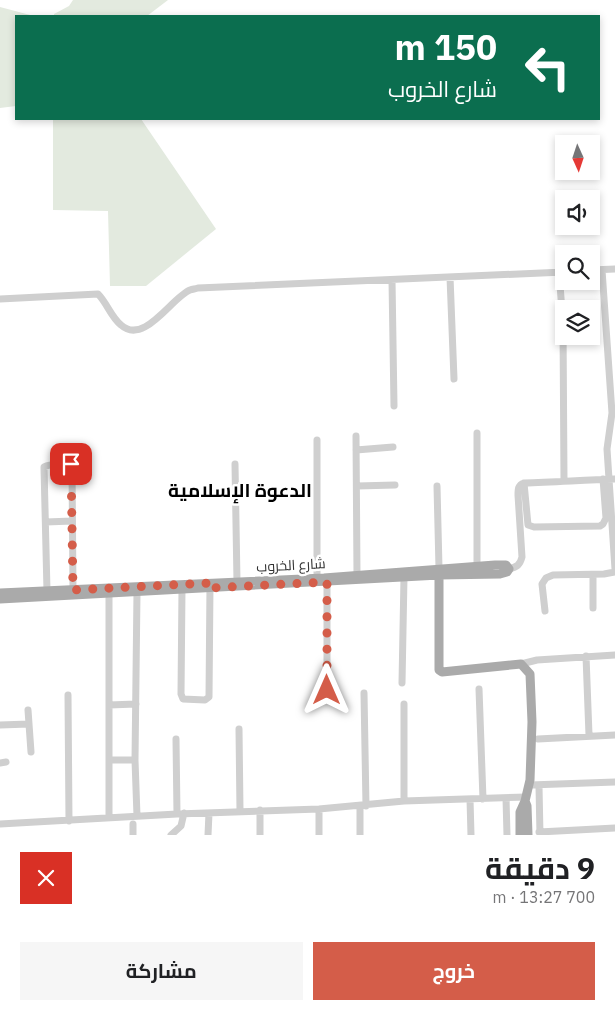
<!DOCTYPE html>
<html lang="ar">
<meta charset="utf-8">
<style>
body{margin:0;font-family:"IBM Plex Sans",Cairo,sans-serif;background:#f6f6f6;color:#202124;direction:rtl;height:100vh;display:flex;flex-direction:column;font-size:19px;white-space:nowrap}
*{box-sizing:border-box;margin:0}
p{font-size:16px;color:#757577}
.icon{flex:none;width:28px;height:28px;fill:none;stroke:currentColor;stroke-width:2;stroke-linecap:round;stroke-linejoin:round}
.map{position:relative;height:835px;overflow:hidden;direction:ltr}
.details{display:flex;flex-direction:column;background:#fff;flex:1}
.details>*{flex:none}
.top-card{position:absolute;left:15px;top:15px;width:585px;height:105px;border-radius:0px;box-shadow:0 2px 8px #0003;direction:rtl;background:#0b6e4f;color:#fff;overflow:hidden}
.needle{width:32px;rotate:177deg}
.tools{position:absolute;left:555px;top:135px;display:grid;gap:10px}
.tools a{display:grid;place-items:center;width:45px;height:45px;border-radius:0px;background:#fff;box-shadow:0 2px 8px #0003;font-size:25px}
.pin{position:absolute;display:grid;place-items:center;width:42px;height:42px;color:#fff;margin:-21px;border-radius:10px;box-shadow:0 2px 8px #0006}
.me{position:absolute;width:55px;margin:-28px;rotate:0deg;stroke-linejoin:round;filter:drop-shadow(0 0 4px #0008)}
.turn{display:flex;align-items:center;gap:18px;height:105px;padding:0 20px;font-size:22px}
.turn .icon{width:65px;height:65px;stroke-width:2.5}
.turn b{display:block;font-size:35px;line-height:42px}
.round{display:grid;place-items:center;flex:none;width:52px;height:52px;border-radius:0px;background:#f6f6f6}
.head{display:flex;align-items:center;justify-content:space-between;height:85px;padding:0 20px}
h1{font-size:30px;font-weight:700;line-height:38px}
.button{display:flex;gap:10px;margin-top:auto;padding:10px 20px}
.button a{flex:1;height:58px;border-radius:0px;background:#d45d49;color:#fff;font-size:20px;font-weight:700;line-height:58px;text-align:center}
.button a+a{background:#f6f6f6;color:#202124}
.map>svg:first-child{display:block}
.green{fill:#e3eadf}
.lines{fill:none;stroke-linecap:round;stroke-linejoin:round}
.minor{stroke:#cfcfcf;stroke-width:7}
.major{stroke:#aaa;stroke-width:9}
.route{stroke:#d45d49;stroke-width:9;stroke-dasharray:0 16.2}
.labels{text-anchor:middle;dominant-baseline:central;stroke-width:5;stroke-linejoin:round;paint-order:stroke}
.street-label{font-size:14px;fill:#323232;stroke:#fff}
.district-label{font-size:19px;font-weight:bold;fill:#000;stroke:#fff}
</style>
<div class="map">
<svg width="615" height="835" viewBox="0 0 615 835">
<rect width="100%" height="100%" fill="#fff"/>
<path class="green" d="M 73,0 L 168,0 L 147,16 L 54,16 L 54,14 L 69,6 Z
M 0,7 L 34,16 L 16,16 L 16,106 L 0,108 Z
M 53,119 L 141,119 L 216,229 L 146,286 L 110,286 L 108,211 L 53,210 Z"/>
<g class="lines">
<path class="minor" d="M 591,270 L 615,269
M 602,270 L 612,413 L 607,449 L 615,569
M 559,272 L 563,324 L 564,481
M 450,277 L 454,379
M 392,280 L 394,406
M 0,299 L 98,294 C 107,303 111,317 121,325 C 144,346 172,297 190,290 C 193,289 195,289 198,288 L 564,272
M 477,433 L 477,566
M 356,436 L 357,575
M 317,440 L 317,578
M 356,450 L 393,447
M 235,464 L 237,582
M 603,479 L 606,518 L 603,524 L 600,526 L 534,527 L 528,525 L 524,483 C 555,482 585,480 615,479
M 357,486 L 395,485
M 437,486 L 439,568
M 46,522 L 72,521
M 509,569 C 517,567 520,565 522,557 L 518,495 C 518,489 518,485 524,483
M 593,575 L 593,608
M 182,589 L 181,694 L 183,699 L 205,700 L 209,697 L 210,585
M 47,591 L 44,467 C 50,463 63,464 70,464 L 72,466 L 73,590
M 137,592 L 135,760 L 137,816
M 545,611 L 542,584 L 546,578 L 553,575 L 604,574 L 615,572
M 586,656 L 589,735
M 521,664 L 537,660 L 615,655
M 402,683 L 404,577
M 479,689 L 483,799
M 327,690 L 327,582
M 364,693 L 366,806
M 68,695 L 69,821
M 404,704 L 404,801
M 109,705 L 136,704
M 28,710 L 31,752
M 0,725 L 29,724
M 239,729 L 240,811
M 176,739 L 177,814
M 538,739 L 615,735
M 109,760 L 135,760
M 0,763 L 6,762
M 530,785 L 615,782
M 539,786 L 540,835
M 506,798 L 507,835
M 470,799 L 471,835
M 319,809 L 319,835
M 260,810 L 260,835
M 109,818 L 109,593
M 0,824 L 177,814 L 319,809 L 404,801 L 526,797
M 133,824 L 133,835
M 539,832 L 615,828
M 171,835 L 181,826 L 184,813
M 208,835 L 209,813
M 360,835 L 360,806"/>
<path class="major" d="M 439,575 L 439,670 L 442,672 L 521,664 L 530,674 L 532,722 L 530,780 L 525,801 L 520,812 L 520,835
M 0,593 L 324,578 L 495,565 L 506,565 L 509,569 L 507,572 L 500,574 L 439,575 L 0,599
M 525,801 L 527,806 L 528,835"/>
</g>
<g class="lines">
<path class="route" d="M 71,464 L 73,590 L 210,583 L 209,588 L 327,582 L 327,690"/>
</g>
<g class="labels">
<g class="street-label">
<text transform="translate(291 565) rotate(-3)">شارع الخروب</text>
</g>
<g class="district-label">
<text x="240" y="490">الدعوة الإسلامية</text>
</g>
</g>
</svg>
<div class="tools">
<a><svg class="needle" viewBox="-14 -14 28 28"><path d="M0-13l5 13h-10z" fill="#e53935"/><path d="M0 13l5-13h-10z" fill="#757577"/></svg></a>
<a><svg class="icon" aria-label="sound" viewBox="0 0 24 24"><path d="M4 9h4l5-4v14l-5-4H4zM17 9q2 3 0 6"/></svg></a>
<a><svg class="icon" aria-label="search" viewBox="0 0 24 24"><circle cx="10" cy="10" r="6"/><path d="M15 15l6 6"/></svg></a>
<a><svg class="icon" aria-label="layers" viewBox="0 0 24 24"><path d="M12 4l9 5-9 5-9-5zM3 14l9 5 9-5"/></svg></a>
</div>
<div class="pin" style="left:71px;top:464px;background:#d93025"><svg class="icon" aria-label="arrive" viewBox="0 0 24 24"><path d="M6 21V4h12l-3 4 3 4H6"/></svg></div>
<svg class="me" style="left:327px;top:690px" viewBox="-20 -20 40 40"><path d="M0-17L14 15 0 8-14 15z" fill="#d45d49" stroke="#fff" stroke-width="4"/></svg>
<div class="top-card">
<div class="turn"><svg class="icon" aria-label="left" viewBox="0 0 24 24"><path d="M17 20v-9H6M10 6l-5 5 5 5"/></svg><div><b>150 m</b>شارع الخروب</div></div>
</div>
</div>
<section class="details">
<div class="head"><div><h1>9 دقيقة</h1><p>700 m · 13:27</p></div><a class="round" style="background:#d93025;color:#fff"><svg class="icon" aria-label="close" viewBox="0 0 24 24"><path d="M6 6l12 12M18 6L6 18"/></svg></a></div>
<div class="button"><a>خروج</a><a>مشاركة</a></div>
</section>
